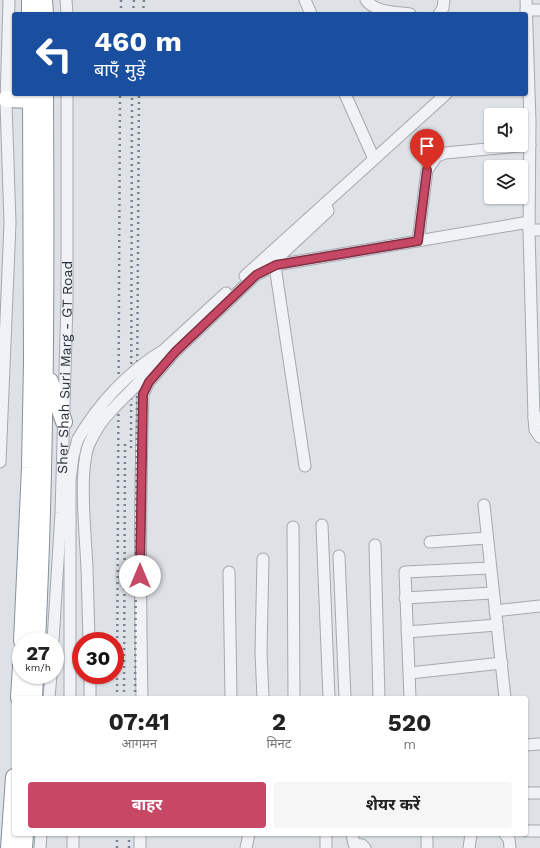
<!DOCTYPE html>
<html lang="hi">
<meta charset="utf-8">
<style>
body{margin:0;font-family:"Work Sans","Noto Sans Devanagari",sans-serif;background:#f6f6f6;color:#222;height:100vh;display:flex;flex-direction:column;font-size:15px;white-space:nowrap}
*{box-sizing:border-box;margin:0}
p{font-size:13px;color:#767676}
.icon{flex:none;width:22px;height:22px;fill:none;stroke:currentColor;stroke-width:2;stroke-linecap:round;stroke-linejoin:round}
.map{position:relative;flex:1;overflow:hidden}
.details{position:absolute;left:12px;top:696px;width:516px;height:140px;display:flex;flex-direction:column;background:#fff;border-radius:4px;box-shadow:0 1px 3px #0004}
.details>*{flex:none}
.guide{position:absolute;left:12px;top:12px;width:516px;height:84px;border-radius:4px;box-shadow:0 1px 3px #0004;background:#1a4fa0;color:#fff;overflow:hidden}
.controls{position:absolute;left:484px;top:108px;display:grid;gap:8px}
.controls a{display:grid;place-items:center;width:44px;height:44px;border-radius:4px;background:#fff;box-shadow:0 1px 3px #0004;font-size:20px}
.speed{position:absolute;left:12px;top:632px;display:flex;gap:8px;font-size:20px;font-weight:700;text-align:center}
.speed>*{display:grid;place-content:center;width:52px;height:52px;border-radius:50%;background:#fff;box-shadow:0 1px 3px #0004;line-height:1}
.speed small{font-size:10px;font-weight:400}
.speed .limit{border:6px solid #d22;background:#fff;color:#111}
.pin{position:absolute;display:grid;place-items:center;width:34px;height:34px;color:#fff;margin:-41px -17px;border-radius:50% 50% 50% 0;rotate:-45deg;box-shadow:0 0 4px #0007}
.pin .icon{rotate:45deg}
.me{position:absolute;width:44px;margin:-22px;rotate:0deg;stroke-linejoin:round;filter:drop-shadow(0 0 3px #0008)}
.turn{display:flex;align-items:center;gap:14px;height:84px;padding:0 16px;font-size:18px}
.turn .icon{width:52px;height:52px;stroke-width:2.5}
.turn b{display:block;font-size:28px;line-height:34px}
.eta{display:flex;justify-content:space-evenly;align-items:center;height:68px;text-align:center}
.eta b{font-size:24px;font-weight:700;line-height:28px}
.primary-button{display:flex;gap:8px;margin-top:auto;padding:8px 16px}
.primary-button a{flex:1;height:46px;border-radius:4px;background:#c64865;color:#fff;font-size:16px;font-weight:700;line-height:46px;text-align:center}
.primary-button a+a{background:#f6f6f6;color:#222}
.map>svg:first-child{display:block}
.lines{fill:none;stroke-linecap:round;stroke-linejoin:round}
.minor-casing{stroke:#a4a9b0;stroke-width:13}
.highway-casing{stroke:#86919c;stroke-width:18}
.minor{stroke:#f0f2f5;stroke-width:11}
.highway{stroke:#fff;stroke-width:16}
.rail{stroke:#78838f;stroke-width:2.5;stroke-dasharray:2 4;stroke-linecap:butt}
.minor-bridge-casing{stroke:#a4a9b0;stroke-width:13;stroke-linecap:butt}
.minor-bridge{stroke:#f0f2f5;stroke-width:11}
.route-casing{stroke:#812f42;stroke-width:10}
.route{stroke:#c64865;stroke-width:7}
.labels{text-anchor:middle;dominant-baseline:central;stroke-width:4;stroke-linejoin:round;paint-order:stroke}
.street-label{font-size:14px;fill:#28313c;stroke:#edf1f4}
</style>
<div class="map">
<svg width="540" height="848" viewBox="0 0 540 848">
<rect width="100%" height="100%" fill="#dee2e7"/>
<g class="lines">
<g class="minor-casing">
<g id="minor">
<path d="M 66,0 L 67,14"/>
<path d="M 305,0 L 311,14"/>
<path d="M 366,0 C 376,13 395,12 410,14"/>
<path d="M 526,0 L 530,121 L 529,230 L 534,418 L 540,418"/>
<path d="M 526,10 L 540,10"/>
<path d="M 439,14 L 443,8 L 444,0"/>
<path d="M 345,94 L 374,159"/>
<path d="M 529,230 L 540,230"/>
<path d="M 418,241 L 427,170 L 437,156 L 445,153 L 530,145"/>
<path d="M 269,266 L 328,211 L 326,205"/>
<path d="M 275,266 L 305,466"/>
<path d="M 245,276 L 446,94"/>
<path d="M 165,349 L 226,293"/>
<path d="M 534,418 L 535,430 L 540,437"/>
<path d="M 0,462 L 10,223 L 6,103 L 9,0"/>
<path d="M 484,505 L 505,698"/>
<path d="M 322,525 L 329,698"/>
<path d="M 293,527 L 294,698"/>
<path d="M 430,542 L 487,538"/>
<path d="M 375,545 L 379,698"/>
<path d="M 339,556 L 345,698"/>
<path d="M 263,559 L 261,652 L 263,698"/>
<path d="M 87,569 L 89,641"/>
<path d="M 229,572 L 231,698"/>
<path d="M 405,598 L 492,593"/>
<path d="M 495,611 L 540,606"/>
<path d="M 407,632 L 497,625"/>
<path id="s1" d="M 53,641 L 61,513 L 67,301 L 67,94"/>
<path d="M 410,673 L 502,663"/>
<path d="M 90,675 L 90,698"/>
<path d="M 49,698 L 51,675"/>
<path d="M 70,698 L 70,480 L 73,457 L 78,439"/>
<path d="M 142,698 C 140,597 140,495 143,394 L 149,382 L 176,351 L 256,275 L 276,265 L 529,222"/>
<path d="M 410,698 L 405,572 L 490,568"/>
<path d="M 526,745 L 540,744"/>
<path d="M 526,793 L 540,793"/>
<path d="M 526,831 L 540,831"/>
<path d="M 73,834 L 73,848"/>
<path d="M 352,834 L 354,844 L 362,845 L 365,848"/>
<path d="M 427,834 L 427,848"/>
<path d="M 505,834 L 509,839 L 510,848"/>
<path d="M 40,848 L 41,834"/>
<path d="M 140,848 L 140,834"/>
<path d="M 246,848 L 249,834"/>
<path d="M 326,848 L 326,834"/>
<path d="M 469,848 L 471,834"/>
</g>
</g>
<g class="highway-casing">
<path id="highway" d="M 30,0 L 30,14
M 44,0 L 45,14
M 6,99 L 31,100
M 50,381 L 64,422
M 22,641 L 30,468 L 32,363 L 31,94
M 37,641 C 46,459 46,277 45,94
M 19,698 L 21,666
M 34,698 L 35,675
M 9,848 L 14,777
M 24,848 L 25,834"/>
</g>
<use href="#minor" class="minor"/>
<use href="#highway" class="highway"/>
<path class="rail" d="M 121,14 L 121,0
M 133,14 L 134,0
M 143,14 L 144,0
M 131,448 L 132,94
M 117,698 L 120,94
M 124,698 L 125,440
M 135,698 L 139,94
M 117,848 L 117,834
M 129,848 L 129,834"/>
<g class="minor-bridge-casing">
<path id="minor-bridge" d="M 78,439 C 98,404 129,371 164,350
M 87,569 C 86,538 78,472 89,444 C 94,433 102,420 111,411 C 130,390 151,374 165,349"/>
</g>
<use href="#minor-bridge" class="minor-bridge"/>
</g>
<g class="lines">
<g class="route-casing">
<path id="route" d="M 140,576 L 143,394 L 149,382 L 176,351 L 256,275 L 276,265 L 418,241 L 427,170"/>
</g>
<use href="#route" class="route"/>
</g>
<g class="labels">
<g class="street-label">
<text stroke="none"><textPath href="#s1" startOffset="274">Sher Shah Suri Marg - GT Road</textPath></text>
</g>
</g>
</svg>
<div class="controls">
<a><svg class="icon" aria-label="sound" viewBox="0 0 24 24"><path d="M4 9h4l5-4v14l-5-4H4zM17 9q2 3 0 6"/></svg></a>
<a><svg class="icon" aria-label="layers" viewBox="0 0 24 24"><path d="M12 4l9 5-9 5-9-5zM3 14l9 5 9-5"/></svg></a>
</div>
<div class="speed"><div>27<small>km/h</small></div><div class="limit">30</div></div>
<div class="pin" style="left:427px;top:170px;background:#d93025"><svg class="icon" aria-label="arrive" viewBox="0 0 24 24"><path d="M6 21V4h12l-3 4 3 4H6"/></svg></div>
<svg class="me" style="left:140px;top:576px" viewBox="-20 -20 40 40"><circle r="19" fill="#fff"/><path d="M0-13L10 11 0 6-10 11z" fill="#c64865"/></svg>
<div class="guide">
<div class="turn"><svg class="icon" aria-label="left" viewBox="0 0 24 24"><path d="M17 20v-9H6M10 6l-5 5 5 5"/></svg><div><b>460 m</b>बाएँ मुड़ें</div></div>
</div>
<section class="details">
<div class="eta">
<div><b>07:41</b><p>आगमन</p></div>
<div><b>2</b><p>मिनट</p></div>
<div><b>520</b><p>m</p></div>
</div>
<div class="primary-button"><a>बाहर</a><a>शेयर करें</a></div>
</section>
</div>
